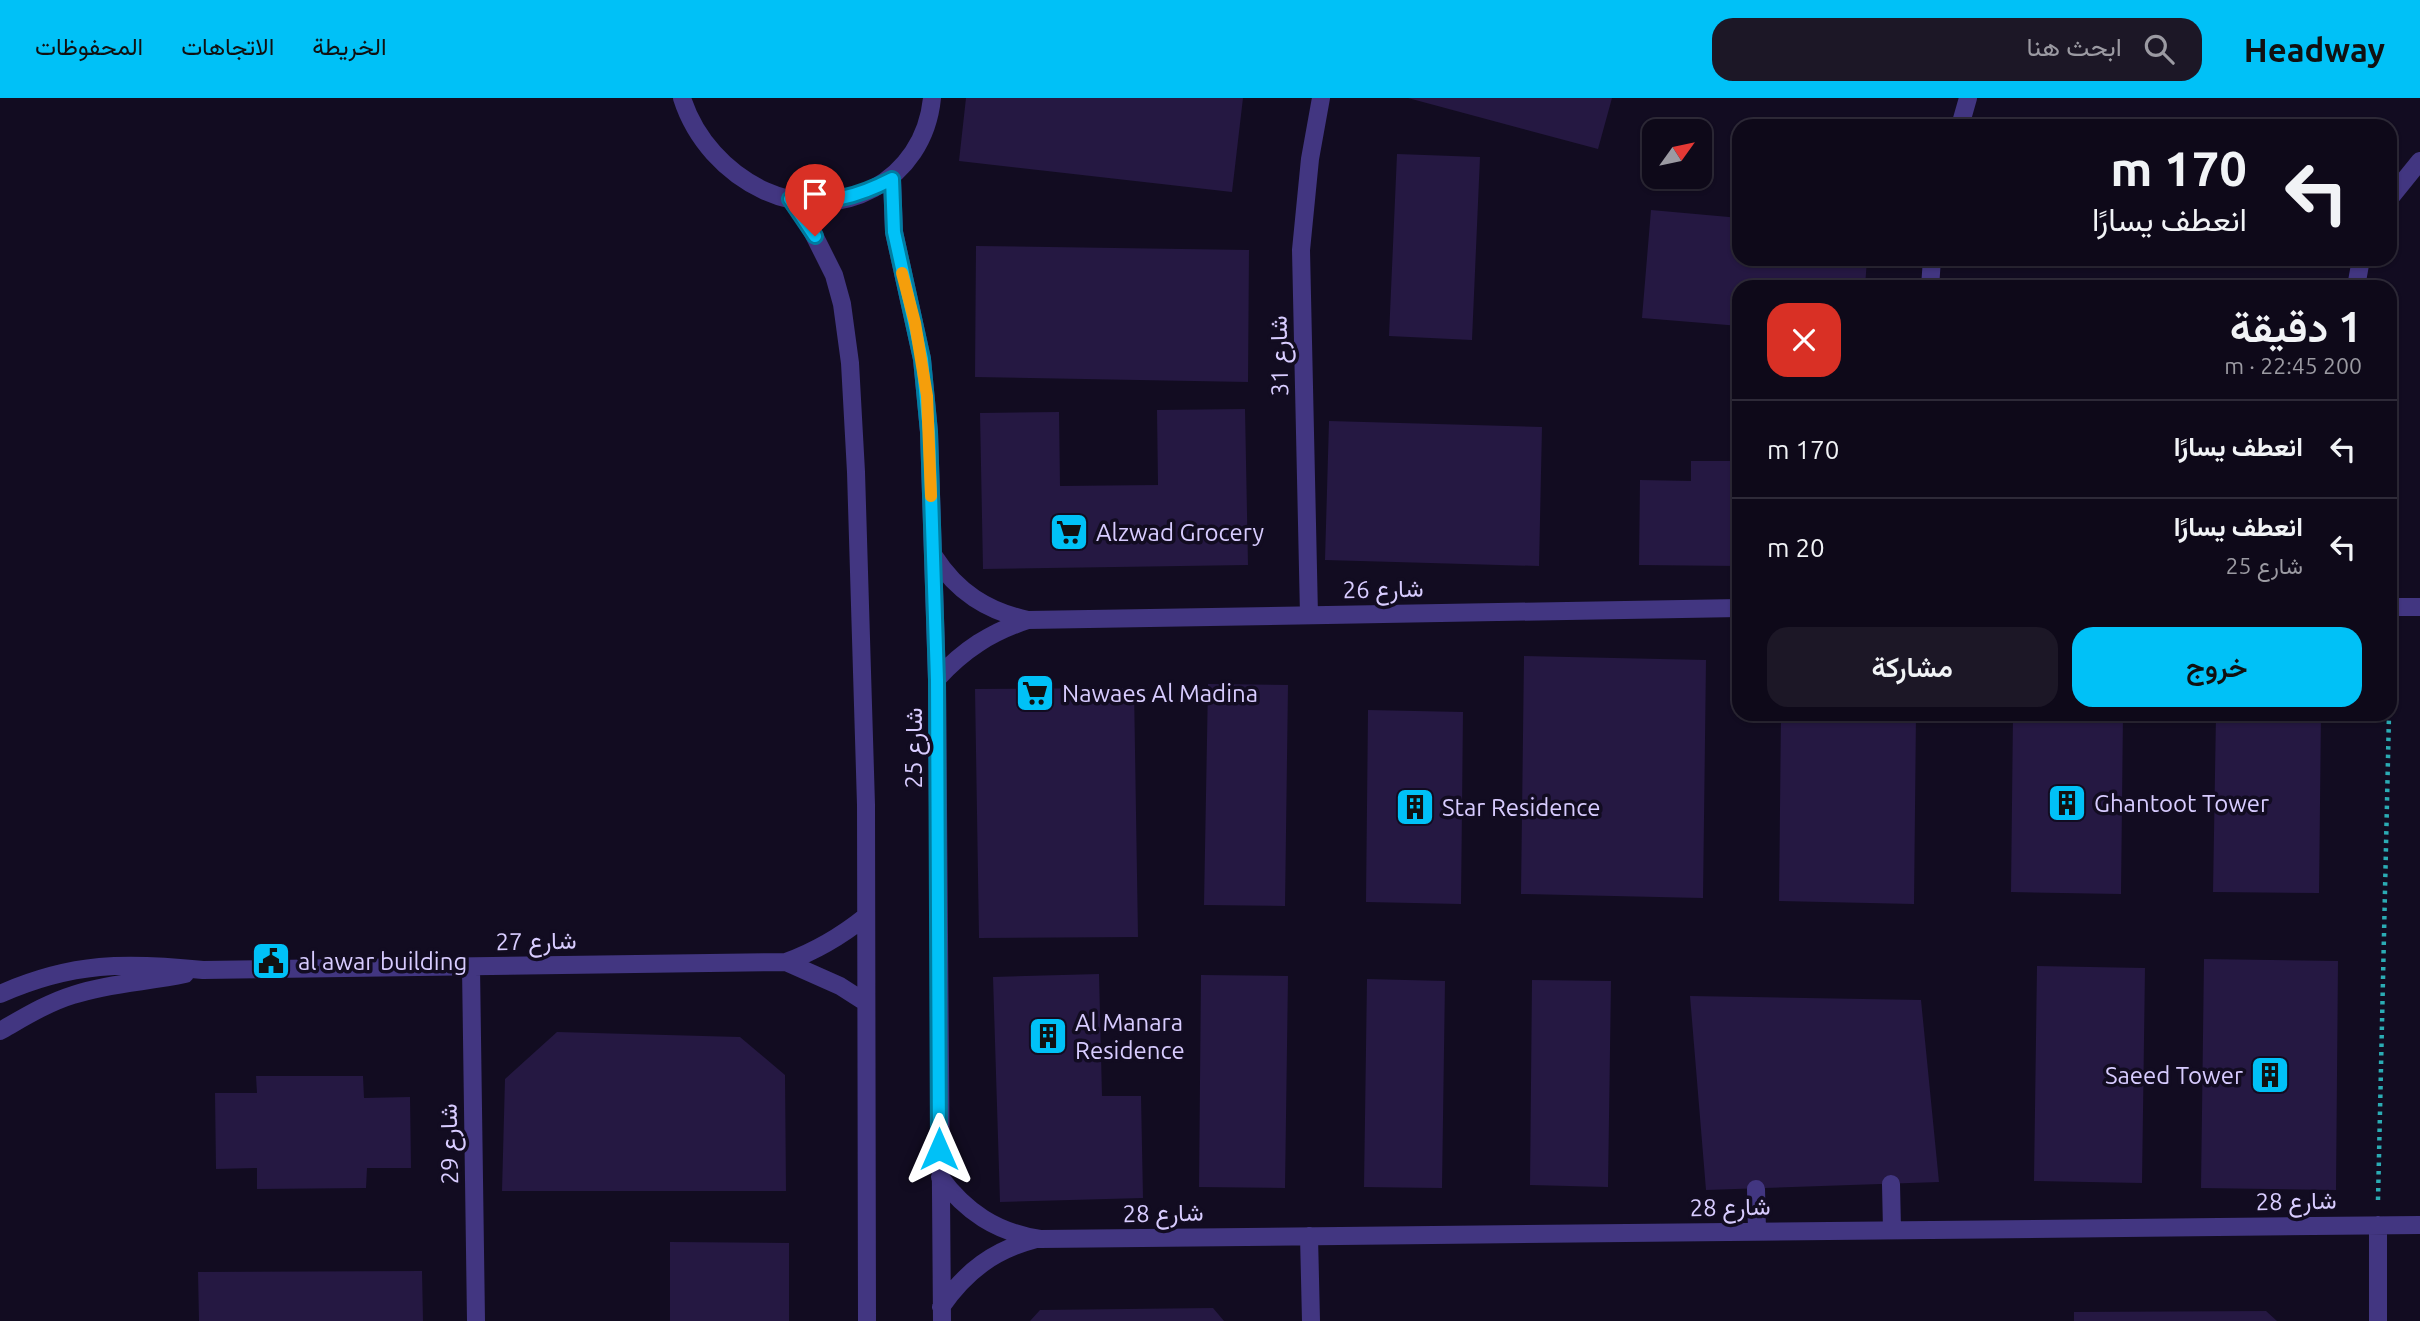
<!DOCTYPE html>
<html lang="ar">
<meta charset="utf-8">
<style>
body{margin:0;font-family:Ubuntu,Vazirmatn,sans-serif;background:#1c1726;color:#f1f3f6;direction:rtl;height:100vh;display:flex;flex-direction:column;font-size:26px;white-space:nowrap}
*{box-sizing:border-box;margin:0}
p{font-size:23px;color:#9b9aa2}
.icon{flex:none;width:38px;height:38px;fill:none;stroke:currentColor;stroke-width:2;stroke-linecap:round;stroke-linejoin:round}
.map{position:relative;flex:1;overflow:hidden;direction:ltr}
.side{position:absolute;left:1732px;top:182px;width:665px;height:441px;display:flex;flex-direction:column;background:#0e0919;border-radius:21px;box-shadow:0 2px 5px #0004,0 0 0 2px #2e2a38;direction:rtl}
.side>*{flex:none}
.banner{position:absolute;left:1732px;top:21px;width:665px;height:147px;border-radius:21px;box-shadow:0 2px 5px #0004,0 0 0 2px #2e2a38;direction:rtl;background:#0e0919;color:#f1f3f6;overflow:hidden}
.needle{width:46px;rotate:57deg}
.fabs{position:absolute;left:1642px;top:21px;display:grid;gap:14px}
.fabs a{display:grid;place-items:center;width:70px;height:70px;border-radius:14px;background:#0e0919;box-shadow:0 2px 5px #0004,0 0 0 2px #2e2a38;font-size:35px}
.pin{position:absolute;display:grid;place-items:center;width:60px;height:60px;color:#fff;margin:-72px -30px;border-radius:50% 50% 50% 0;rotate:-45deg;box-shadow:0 0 7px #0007}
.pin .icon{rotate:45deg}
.me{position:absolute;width:77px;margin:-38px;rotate:0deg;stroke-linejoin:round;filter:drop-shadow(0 0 5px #0008)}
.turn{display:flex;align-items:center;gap:24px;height:147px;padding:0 35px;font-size:32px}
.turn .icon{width:91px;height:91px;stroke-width:2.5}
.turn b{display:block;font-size:49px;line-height:60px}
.round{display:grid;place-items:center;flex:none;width:74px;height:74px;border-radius:21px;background:#1c1726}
.headline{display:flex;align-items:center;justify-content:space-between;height:119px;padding:0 35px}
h1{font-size:42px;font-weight:600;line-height:52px}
.button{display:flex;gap:14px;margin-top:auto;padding:14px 35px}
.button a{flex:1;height:80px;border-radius:21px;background:#00c1f7;color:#111;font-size:28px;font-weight:600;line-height:80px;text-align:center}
.button a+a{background:#1c1726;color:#f1f3f6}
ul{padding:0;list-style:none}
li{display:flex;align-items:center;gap:21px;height:98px;padding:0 35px;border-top:2px solid #2e2a38}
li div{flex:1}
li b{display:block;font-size:26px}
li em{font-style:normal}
header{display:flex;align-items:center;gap:42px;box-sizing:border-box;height:98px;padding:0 35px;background:#00c1f7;color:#111}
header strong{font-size:33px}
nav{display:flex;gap:38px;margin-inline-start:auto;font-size:24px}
.search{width:490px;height:63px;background:#1c1726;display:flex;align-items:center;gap:18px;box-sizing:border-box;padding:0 24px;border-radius:21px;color:#9b9aa2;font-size:26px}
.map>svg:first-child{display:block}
.building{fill:#251842}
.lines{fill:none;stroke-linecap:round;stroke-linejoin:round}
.path{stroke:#2bacb4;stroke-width:4.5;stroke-dasharray:3.5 5;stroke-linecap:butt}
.minor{stroke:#423681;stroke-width:18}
.route-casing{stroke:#007da1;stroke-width:18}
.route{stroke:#00c1f7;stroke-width:12}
.slow{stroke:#f59e0b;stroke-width:12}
.labels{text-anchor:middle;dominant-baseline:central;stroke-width:7;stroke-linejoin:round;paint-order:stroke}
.street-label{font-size:24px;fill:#d8ccff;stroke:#120c21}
.poi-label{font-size:24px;fill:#d8ccff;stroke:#120c21;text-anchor:start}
</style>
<header>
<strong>Headway</strong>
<div class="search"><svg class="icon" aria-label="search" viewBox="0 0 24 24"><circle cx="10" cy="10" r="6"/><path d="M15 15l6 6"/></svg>ابحث هنا</div>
<nav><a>الخريطة</a><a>الاتجاهات</a><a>المحفوظات</a></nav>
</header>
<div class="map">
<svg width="2420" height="1223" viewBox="0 0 2420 1223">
<rect width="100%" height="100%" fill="#120c21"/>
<path class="building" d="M 966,0 L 1243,0 L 1232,94 L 959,63 Z
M 1408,0 L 1612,0 L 1598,51 Z
M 1397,56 L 1480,59 L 1472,242 L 1389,238 Z
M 1651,112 L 1740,120 L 1740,161 L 1867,161 L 1865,189 L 1740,189 L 1740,228 L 1642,220 Z
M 976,148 L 1249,152 L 1248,284 L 975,279 Z
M 2141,186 L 2203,186 L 2203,189 L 2141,189 Z
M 1245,311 L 1248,467 L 983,471 L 980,315 L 1059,314 L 1060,388 L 1158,387 L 1157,312 Z
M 1329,323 L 1542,329 L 1539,468 L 1325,462 Z
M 1691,363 L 1740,363 L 1740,468 L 1639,467 L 1640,382 L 1691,383 Z
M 1524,558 L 1706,562 L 1703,800 L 1521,796 Z
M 1208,586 L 1288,587 L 1285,808 L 1204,807 Z
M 1134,590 L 1138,839 L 979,840 L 975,591 Z
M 1368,612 L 1463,614 L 1461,806 L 1366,804 Z
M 1781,616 L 1916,616 L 1914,806 L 1779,803 Z
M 2013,616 L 2123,616 L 2121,796 L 2011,794 Z
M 2216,616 L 2321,616 L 2319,795 L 2213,794 Z
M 2337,616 L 2370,616 L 2370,625 L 2337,625 Z
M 2204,861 L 2338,863 L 2336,1092 L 2201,1090 Z
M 2037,868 L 2145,870 L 2142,1085 L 2034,1083 Z
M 1099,876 L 1102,998 L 1141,998 L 1143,1100 L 1000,1104 L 993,879 Z
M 1201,877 L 1288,878 L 1285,1090 L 1199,1089 Z
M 1367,881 L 1445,883 L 1442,1090 L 1364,1089 Z
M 1532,882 L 1611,883 L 1608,1089 L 1530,1087 Z
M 1690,898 L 1921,902 L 1939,1084 L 1706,1092 Z
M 557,934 L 740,939 L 785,977 L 786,1093 L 502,1093 L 505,981 Z
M 256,978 L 363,978 L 364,1000 L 410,999 L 411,1070 L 367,1070 L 366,1090 L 257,1091 L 257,1070 L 216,1071 L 215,995 L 257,995 Z
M 670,1144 L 789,1145 L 789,1223 L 670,1223 Z
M 422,1173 L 423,1223 L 199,1223 L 198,1174 Z
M 1213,1210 L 1224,1223 L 1030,1223 L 1040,1212 Z
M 2266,1213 L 2277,1223 L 2074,1223 L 2074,1214 Z"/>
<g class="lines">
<path class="path" d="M 2390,550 L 2391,537
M 2378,1102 L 2389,616"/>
<path class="minor" d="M 682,0 C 695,41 726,75 765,93 C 840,127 924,83 932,0
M 1960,28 L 1968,0
M 892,81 L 894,134 L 922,261 L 929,334 L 937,581 L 942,1223
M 2390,100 L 2420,63
M 790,101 L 808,125 L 834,177 L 842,206 L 850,265 L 856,374 L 866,707 L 867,1223
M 1930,189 L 1932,161
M 2356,189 L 2361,161
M 934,458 C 957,494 987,513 1028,522 L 1740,510
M 2390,509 L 2420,509
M 1309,517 L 1301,152 L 1310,61 L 1321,0
M 937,581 C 963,552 991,534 1028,522
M 786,864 L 840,888 L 865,904
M 471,869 L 476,1223
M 0,896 C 72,864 126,864 203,872 L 786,864 C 816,853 840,839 865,819
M 0,933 C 23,920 47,905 73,897 C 109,885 148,884 185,876
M 940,1079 C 966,1114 996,1134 1040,1141 L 2420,1127
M 1891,1086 L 1892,1132
M 1756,1091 L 1757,1133
M 2378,1127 L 2378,1223
M 1309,1138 L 1311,1223
M 941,1209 C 966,1173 994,1152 1036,1141"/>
</g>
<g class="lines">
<g class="route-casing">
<path id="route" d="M 815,138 L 790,101 C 831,105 855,100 892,81 L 894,134 L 922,261 L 929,334 L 937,582 L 939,1051"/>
</g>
<use href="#route" class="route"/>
<path class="slow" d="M 902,175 L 915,225 L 927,298 L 931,398"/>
</g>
<defs>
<g id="supermarket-square" transform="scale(2.0125)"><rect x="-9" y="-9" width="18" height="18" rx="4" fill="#00c1f7" stroke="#120c21"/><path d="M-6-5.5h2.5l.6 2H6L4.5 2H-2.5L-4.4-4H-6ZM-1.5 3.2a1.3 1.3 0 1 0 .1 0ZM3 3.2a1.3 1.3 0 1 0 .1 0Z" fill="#111"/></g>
<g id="building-square" transform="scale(2.0125)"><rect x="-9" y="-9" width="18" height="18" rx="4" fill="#00c1f7" stroke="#120c21"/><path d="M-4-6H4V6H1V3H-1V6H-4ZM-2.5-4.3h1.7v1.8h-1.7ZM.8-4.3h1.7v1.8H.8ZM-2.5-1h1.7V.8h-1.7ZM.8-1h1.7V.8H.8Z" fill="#111"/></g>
<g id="civic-square" transform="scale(2.0125)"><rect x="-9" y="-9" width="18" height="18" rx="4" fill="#00c1f7" stroke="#120c21"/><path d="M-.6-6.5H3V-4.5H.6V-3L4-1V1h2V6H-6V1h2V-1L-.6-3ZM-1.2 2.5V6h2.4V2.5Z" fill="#111"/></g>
</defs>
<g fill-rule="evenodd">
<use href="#supermarket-square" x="1069" y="434"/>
<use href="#supermarket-square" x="1035" y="595"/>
<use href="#building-square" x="2067" y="705"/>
<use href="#building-square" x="1415" y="709"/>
<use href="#civic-square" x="271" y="863"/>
<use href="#building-square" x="1048" y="938"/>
<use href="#building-square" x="2270" y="977"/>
</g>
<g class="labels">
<g class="street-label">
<text transform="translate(1279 258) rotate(-91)">شارع 31</text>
<text transform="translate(1383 491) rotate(-1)">شارع 26</text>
<text transform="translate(913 650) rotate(-90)">شارع 25</text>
<text transform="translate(536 843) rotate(-1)">شارع 27</text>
<text transform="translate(449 1046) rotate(-91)">شارع 29</text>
<text transform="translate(2296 1103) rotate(-1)">شارع 28</text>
<text transform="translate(1730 1109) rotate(-1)">شارع 28</text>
<text transform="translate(1163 1115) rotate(-1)">شارع 28</text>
</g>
<g class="poi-label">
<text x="1096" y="434">Alzwad Grocery</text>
<text x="1062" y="595">Nawaes Al Madina</text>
<text x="2094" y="705">Ghantoot Tower</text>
<text x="1442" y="709">Star Residence</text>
<text x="298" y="863">al awar building</text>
<text x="1075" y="924">Al Manara<tspan x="1075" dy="28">Residence</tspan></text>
<text x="2243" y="977" text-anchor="end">Saeed Tower</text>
</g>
</g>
</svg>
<div class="fabs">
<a><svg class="needle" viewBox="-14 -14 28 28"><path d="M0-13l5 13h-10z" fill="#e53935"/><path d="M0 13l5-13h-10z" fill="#9b9aa2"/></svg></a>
</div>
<div class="pin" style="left:815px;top:138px;background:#d93025"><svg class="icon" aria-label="arrive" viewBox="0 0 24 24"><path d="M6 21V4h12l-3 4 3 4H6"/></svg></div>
<svg class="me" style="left:939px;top:1051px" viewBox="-20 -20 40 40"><path d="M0-17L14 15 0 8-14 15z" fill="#00c1f7" stroke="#fff" stroke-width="4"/></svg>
<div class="banner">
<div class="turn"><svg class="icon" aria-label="left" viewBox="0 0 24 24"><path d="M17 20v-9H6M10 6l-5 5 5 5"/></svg><div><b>170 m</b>انعطف يسارًا</div></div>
</div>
<section class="side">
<div class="headline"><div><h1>1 دقيقة</h1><p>200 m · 22:45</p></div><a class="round" style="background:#d93025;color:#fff"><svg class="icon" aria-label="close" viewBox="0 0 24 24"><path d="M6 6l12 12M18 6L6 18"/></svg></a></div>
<ul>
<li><svg class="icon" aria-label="left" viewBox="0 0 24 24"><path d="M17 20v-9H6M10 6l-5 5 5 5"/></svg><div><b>انعطف يسارًا</b></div><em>170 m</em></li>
<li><svg class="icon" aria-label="left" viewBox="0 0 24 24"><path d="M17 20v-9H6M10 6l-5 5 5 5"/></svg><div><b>انعطف يسارًا</b><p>شارع 25</p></div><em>20 m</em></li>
</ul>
<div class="button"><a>خروج</a><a>مشاركة</a></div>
</section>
</div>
